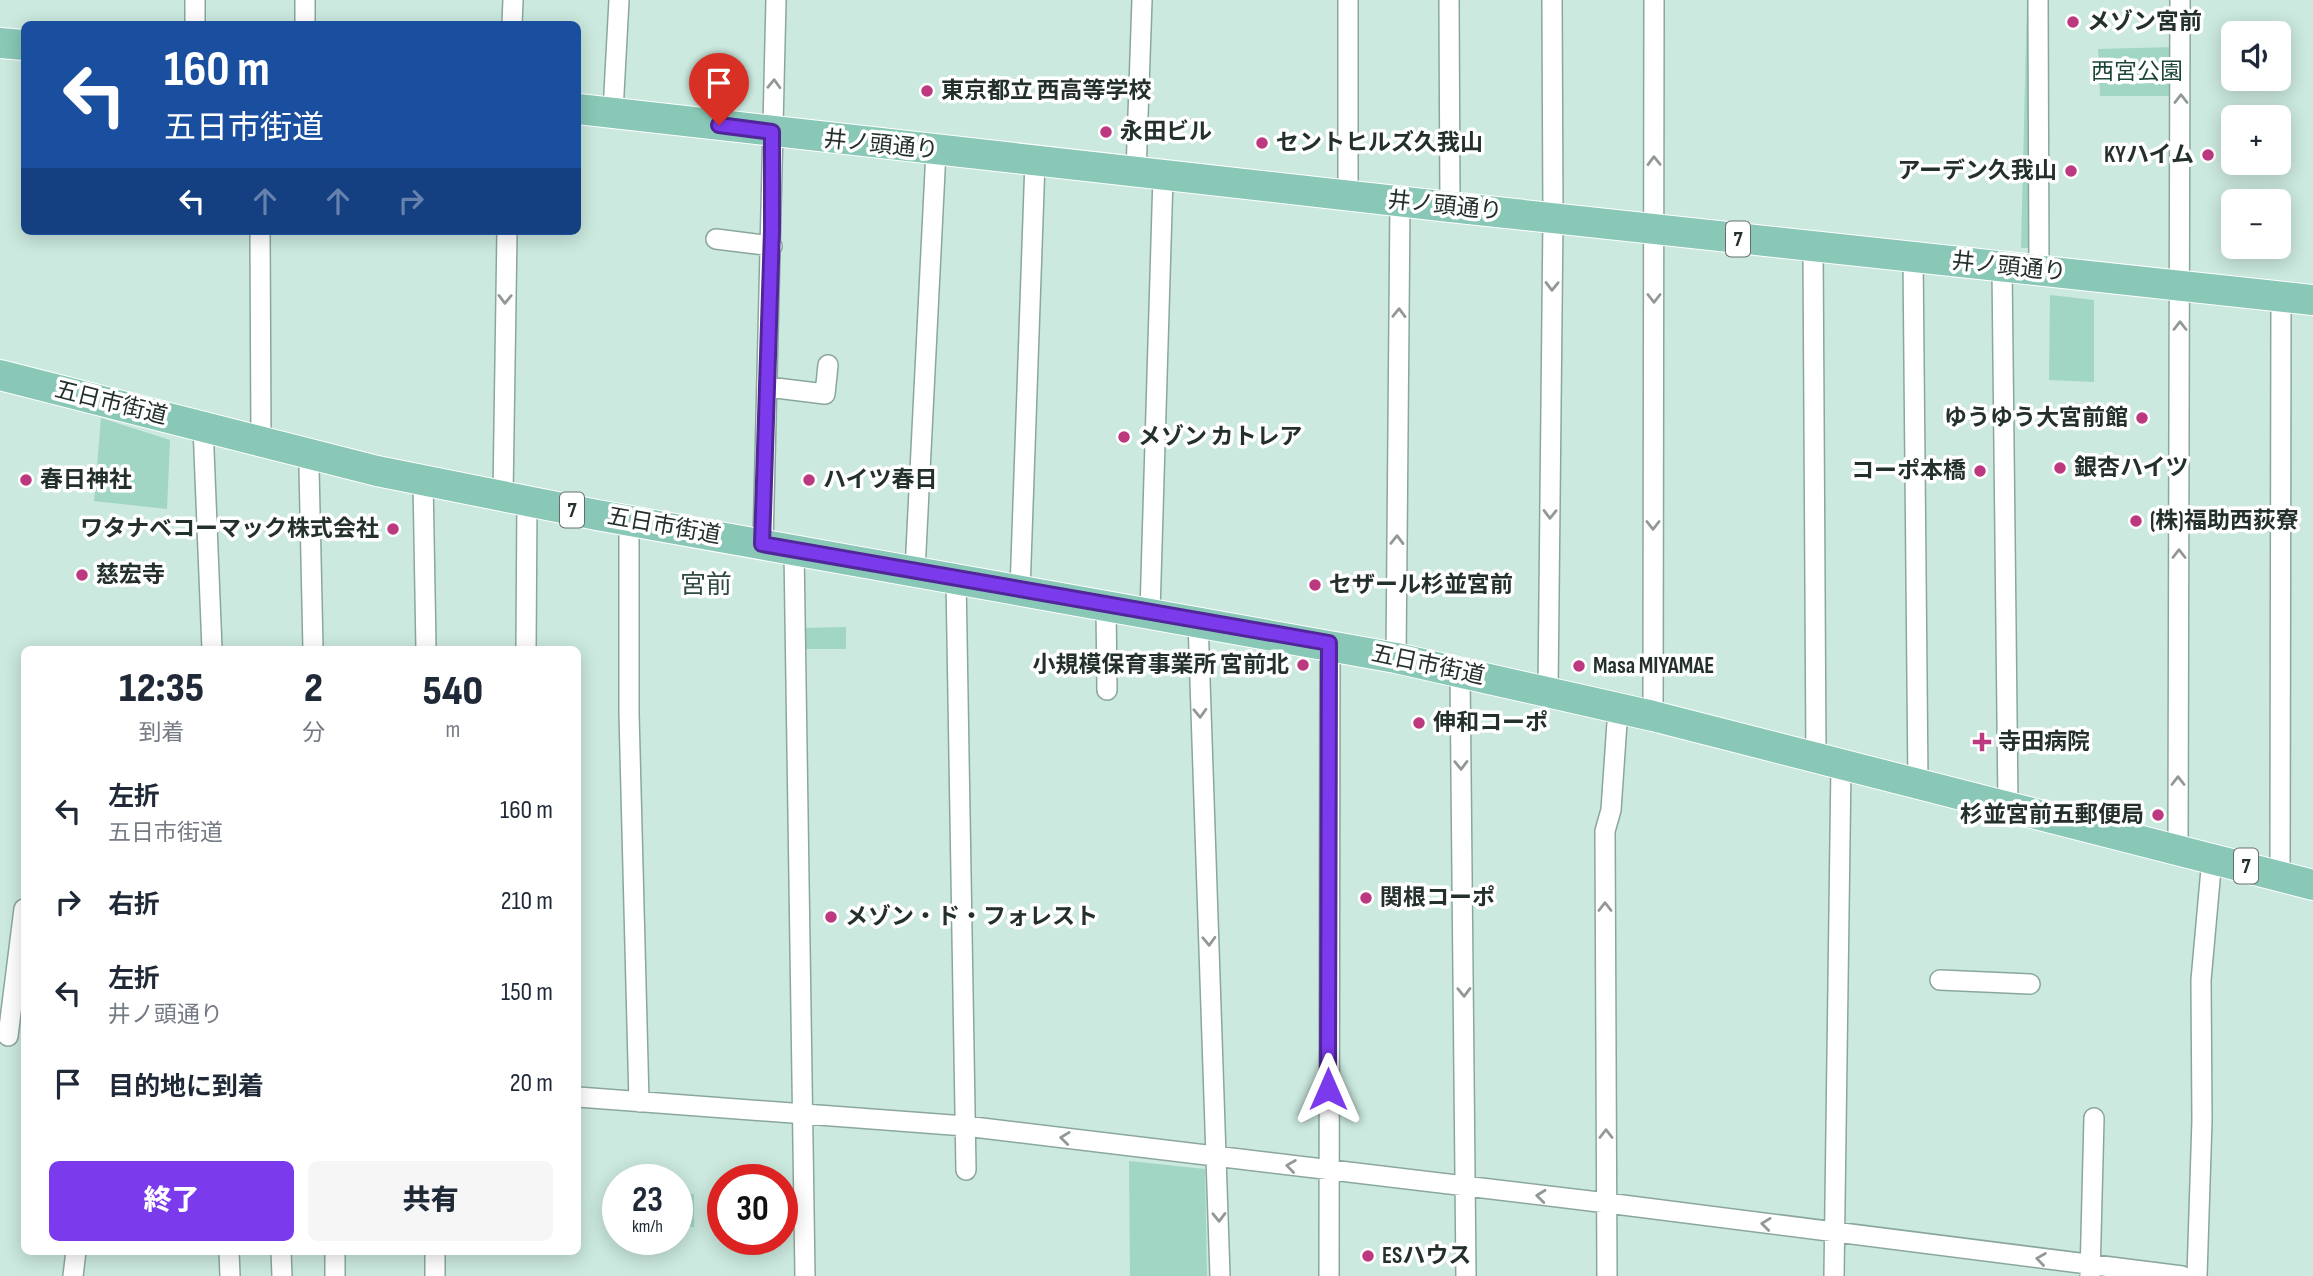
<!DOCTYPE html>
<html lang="ja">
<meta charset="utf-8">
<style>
body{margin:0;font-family:"Sofia Sans Condensed","Noto Sans JP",sans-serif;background:#f6f6f7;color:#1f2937;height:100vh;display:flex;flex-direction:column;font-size:26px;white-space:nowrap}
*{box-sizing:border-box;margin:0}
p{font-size:23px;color:#747a83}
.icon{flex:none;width:38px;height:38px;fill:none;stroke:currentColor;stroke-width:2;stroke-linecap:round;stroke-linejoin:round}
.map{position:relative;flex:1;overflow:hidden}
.details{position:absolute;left:21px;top:646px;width:560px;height:609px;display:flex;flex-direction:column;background:#fff;border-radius:10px;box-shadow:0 4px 18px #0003}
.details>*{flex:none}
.hud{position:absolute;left:21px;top:21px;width:560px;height:214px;border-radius:10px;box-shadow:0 4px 18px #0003;background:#1a4fa0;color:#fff;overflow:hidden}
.controls{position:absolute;left:2221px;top:21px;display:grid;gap:14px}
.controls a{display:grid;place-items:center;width:70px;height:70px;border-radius:10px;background:#fff;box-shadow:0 4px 18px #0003;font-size:35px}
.speed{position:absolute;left:602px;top:1164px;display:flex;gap:14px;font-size:35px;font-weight:700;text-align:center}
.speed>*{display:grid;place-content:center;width:91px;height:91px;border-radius:50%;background:#fff;box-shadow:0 4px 18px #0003;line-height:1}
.speed small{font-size:18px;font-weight:400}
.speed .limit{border:10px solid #d22;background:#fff;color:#111}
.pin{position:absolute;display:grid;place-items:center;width:60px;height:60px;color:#fff;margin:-72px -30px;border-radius:50% 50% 50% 0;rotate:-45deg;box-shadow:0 0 7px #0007}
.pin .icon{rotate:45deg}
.me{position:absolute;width:77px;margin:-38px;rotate:0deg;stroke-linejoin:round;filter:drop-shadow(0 0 5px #0008)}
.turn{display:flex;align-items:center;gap:24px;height:147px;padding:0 28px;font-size:32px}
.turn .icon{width:91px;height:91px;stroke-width:2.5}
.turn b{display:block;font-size:49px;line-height:60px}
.lanes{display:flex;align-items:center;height:66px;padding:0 28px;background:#0003;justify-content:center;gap:35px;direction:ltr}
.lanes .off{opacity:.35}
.eta{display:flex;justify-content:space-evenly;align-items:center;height:119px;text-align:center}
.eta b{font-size:42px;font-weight:800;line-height:49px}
.button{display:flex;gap:14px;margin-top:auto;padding:14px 28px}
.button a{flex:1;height:80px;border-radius:10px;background:#7c3aed;color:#fff;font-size:28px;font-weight:800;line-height:80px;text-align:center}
.button a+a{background:#f6f6f7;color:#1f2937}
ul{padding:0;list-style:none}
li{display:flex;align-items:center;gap:21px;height:91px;padding:0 28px}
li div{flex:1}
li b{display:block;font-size:26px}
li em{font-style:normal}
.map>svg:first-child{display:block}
.green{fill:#a0d6c3}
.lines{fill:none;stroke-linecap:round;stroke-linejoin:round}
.minor-casing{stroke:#8ba79d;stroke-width:22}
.primary-casing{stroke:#fff;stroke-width:32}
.minor{stroke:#fff;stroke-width:19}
.primary{stroke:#89c8b6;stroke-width:30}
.oneway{stroke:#929896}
.route-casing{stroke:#51269a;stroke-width:18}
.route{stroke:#7c3aed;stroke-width:12}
.poi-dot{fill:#bc3980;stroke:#fff;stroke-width:2.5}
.labels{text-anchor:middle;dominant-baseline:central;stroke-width:7;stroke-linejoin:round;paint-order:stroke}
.shield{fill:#fff;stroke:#666e6b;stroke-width:2}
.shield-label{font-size:21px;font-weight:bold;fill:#24302c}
.poi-label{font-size:23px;font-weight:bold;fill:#24302c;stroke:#fff;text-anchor:start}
.park-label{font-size:23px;fill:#1d463a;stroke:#fff}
.street-label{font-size:23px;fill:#24302c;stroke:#fff}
.quarter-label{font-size:26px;fill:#304a41;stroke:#fff}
</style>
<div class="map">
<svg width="2313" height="1276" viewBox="0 0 2313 1276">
<rect width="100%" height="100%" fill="#cbe9de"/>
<path class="green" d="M 2027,0 L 2034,0 L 2032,248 L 2021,248 Z
M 2175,47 L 2176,96 L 2100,96 L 2098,49 Z
M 2050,295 L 2094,300 L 2094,382 L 2049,380 Z
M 101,418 L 170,440 L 167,509 L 94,501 Z
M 846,627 L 846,649 L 803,649 L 803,628 Z
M 1129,1161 L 1205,1169 L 1207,1276 L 1130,1276 Z
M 677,1193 L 694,1194 L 694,1227 L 677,1227 Z"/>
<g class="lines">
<g class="minor-casing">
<path id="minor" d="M 195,0 L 195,24
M 305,0 L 305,24
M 1348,0 L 1348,196
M 1449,0 L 1450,207
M 2038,0 L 2039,271
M 512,24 L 513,0
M 613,112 L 619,0
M 1136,173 L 1142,0
M 260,231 L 261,441
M 716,239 L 772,246
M 1813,247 L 1816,758
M 1913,256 L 1918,784
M 2002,267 L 2008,807
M 768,387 L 825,394 L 828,365
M 203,426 L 212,649
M 309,467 L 313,649
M 423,480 L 426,649
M 503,495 L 507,231
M 629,520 L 629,713 L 639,1102
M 763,544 L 776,0
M 794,550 L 805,1276
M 915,571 L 936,151
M 956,578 L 966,1170
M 1020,591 L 1035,161
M 1106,606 L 1107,690
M 1150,612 L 1163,176
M 1198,621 L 1220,1276
M 526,649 L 527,500
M 1396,658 L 1400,202
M 1460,672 L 1466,1276
M 1548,691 L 1553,218 L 1552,0
M 1653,716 L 1654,0
M 2178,849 L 2180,0
M 2280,875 L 2281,295
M 1940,980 L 2030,984
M 8,1036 L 24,909
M 578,1097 L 965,1126 L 1607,1203 L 2182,1276
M 229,1251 L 230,1276
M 281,1251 L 282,1276
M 335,1251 L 335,1276
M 435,1251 L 435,1276
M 73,1276 L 76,1251
M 1329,1276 L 1330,643
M 1607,1276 L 1605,831 L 1611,810 L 1618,708
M 1834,1276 L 1841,765
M 2090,1276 L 2094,1118
M 2197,1276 L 2202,1120 L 2201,980 L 2212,858"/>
</g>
<g class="primary-casing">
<path id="primary" d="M 0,43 L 24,45
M 578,109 L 1450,207 L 2313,300
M 0,375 L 377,471 L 597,515 L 1396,658 L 1653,716 L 2313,885"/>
</g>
<use href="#minor" class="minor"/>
<use href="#primary" class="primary"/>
</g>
<defs><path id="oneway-chevron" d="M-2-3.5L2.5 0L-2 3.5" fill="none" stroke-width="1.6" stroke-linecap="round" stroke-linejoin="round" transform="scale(1.75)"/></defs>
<g class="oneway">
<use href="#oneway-chevron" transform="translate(774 84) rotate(-88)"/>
<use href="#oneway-chevron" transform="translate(2181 99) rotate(-90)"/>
<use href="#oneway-chevron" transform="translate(1654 161) rotate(-91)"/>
<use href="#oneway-chevron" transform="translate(1552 286) rotate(91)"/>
<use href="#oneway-chevron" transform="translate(1654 298) rotate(90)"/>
<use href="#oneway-chevron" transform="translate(505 299) rotate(91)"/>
<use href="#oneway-chevron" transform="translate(1399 313) rotate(-89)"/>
<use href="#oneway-chevron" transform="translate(2180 326) rotate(-90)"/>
<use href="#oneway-chevron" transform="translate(1550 514) rotate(91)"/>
<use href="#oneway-chevron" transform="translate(1653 525) rotate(90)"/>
<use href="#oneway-chevron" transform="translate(1397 540) rotate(-89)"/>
<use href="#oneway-chevron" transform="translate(2179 554) rotate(-90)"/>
<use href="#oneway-chevron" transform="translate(1200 713) rotate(88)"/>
<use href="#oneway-chevron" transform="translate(1461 765) rotate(89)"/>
<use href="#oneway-chevron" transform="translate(2178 781) rotate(-90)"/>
<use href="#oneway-chevron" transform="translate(1605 907) rotate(-90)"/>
<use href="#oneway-chevron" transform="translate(1209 941) rotate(88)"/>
<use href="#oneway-chevron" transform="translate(1464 992) rotate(89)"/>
<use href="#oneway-chevron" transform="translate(1606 1134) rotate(-90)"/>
<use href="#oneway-chevron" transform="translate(1065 1138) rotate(-173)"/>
<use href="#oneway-chevron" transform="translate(1291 1166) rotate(-172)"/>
<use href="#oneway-chevron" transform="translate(1541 1196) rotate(-174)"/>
<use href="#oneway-chevron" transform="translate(1219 1217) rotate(89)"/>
<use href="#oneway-chevron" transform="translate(1766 1224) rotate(-173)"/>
<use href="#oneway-chevron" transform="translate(2041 1259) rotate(-172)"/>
</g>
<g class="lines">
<g class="route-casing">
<path id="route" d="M 719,125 L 772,132 L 772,230 L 762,544 L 1329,643 L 1328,1089"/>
</g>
<use href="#route" class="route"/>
</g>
<g class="poi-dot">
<circle cx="2073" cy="22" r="7"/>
<circle cx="927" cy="91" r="7"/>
<circle cx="1106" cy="132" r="7"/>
<circle cx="1262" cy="143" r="7"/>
<circle cx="2208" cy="155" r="7"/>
<circle cx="2071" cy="171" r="7"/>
<circle cx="2142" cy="418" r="7"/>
<circle cx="1124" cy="437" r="7"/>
<circle cx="2060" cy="468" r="7"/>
<circle cx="1980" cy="471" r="7"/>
<circle cx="26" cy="480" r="7"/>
<circle cx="809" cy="480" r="7"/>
<circle cx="2136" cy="521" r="7"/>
<circle cx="393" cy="529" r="7"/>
<circle cx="82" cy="575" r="7"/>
<circle cx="1315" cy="585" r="7"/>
<circle cx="1303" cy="665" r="7"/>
<circle cx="1579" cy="666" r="7"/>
<circle cx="1419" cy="723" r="7"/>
<path d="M1978.5 731.5h7v7h7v7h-7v7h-7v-7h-7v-7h7z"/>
<circle cx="2158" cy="815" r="7"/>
<circle cx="1366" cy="898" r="7"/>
<circle cx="831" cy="917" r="7"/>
<circle cx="1368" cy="1256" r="7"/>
</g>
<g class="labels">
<g class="shield">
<rect x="1726" y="221.5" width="24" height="35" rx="5"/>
<rect x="560" y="492.5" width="24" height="35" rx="5"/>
<rect x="2234" y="848.5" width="24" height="35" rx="5"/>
</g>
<g class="shield-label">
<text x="1738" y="239">7</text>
<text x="572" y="510">7</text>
<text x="2246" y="866">7</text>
</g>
<g class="poi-label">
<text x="2087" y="22">メゾン宮前</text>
<text x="941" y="91">東京都立 西高等学校</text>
<text x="1120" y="132">永田ビル</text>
<text x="1276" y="143">セントヒルズ久我山</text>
<text x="2194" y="155" text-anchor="end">KYハイム</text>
<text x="2057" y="171" text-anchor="end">アーデン久我山</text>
<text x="2128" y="418" text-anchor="end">ゆうゆう大宮前館</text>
<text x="1138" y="437">メゾン カトレア</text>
<text x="2074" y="468">銀杏ハイツ</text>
<text x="1966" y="471" text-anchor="end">コーポ本橋</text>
<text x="40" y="480">春日神社</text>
<text x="823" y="480">ハイツ春日</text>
<text x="2150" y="521">(株)福助西荻寮</text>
<text x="379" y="529" text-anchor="end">ワタナベコーマック株式会社</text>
<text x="96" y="575">慈宏寺</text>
<text x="1329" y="585">セザール杉並宮前</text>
<text x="1289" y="665" text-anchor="end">小規模保育事業所 宮前北</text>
<text x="1593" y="666">Masa MIYAMAE</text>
<text x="1433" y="723">伸和コーポ</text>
<text x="1998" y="742">寺田病院</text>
<text x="2144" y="815" text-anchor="end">杉並宮前五郵便局</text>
<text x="1380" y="898">関根コーポ</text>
<text x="845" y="917">メゾン・ド・フォレスト</text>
<text x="1382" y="1256">ESハウス</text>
</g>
<g class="park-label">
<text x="2137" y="72">西宮公園</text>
</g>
<g class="street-label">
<text transform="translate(881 145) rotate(6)">井ノ頭通り</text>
<text transform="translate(1445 206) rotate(6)">井ノ頭通り</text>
<text transform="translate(2009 267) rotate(6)">井ノ頭通り</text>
<text transform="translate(111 403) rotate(14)">五日市街道</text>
<text transform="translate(664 526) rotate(10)">五日市街道</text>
<text transform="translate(1428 665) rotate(12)">五日市街道</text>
</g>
<g class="quarter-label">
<text x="706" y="585">宮前</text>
</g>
</g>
</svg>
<div class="controls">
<a><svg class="icon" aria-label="sound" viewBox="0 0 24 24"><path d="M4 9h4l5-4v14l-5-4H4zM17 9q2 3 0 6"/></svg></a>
<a>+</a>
<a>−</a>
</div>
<div class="speed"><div>23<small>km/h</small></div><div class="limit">30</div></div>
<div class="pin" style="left:719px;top:125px;background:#d93025"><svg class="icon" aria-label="arrive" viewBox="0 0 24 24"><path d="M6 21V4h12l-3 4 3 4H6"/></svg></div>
<svg class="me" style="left:1328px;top:1089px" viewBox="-20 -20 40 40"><path d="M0-17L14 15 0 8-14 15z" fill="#7c3aed" stroke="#fff" stroke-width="4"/></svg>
<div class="hud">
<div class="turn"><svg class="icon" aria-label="left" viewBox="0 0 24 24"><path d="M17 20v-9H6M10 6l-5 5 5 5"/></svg><div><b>160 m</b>五日市街道</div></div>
<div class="lanes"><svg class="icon" aria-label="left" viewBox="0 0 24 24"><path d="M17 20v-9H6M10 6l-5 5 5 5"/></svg><svg class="icon off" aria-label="ahead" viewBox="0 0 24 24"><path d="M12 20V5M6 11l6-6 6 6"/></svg><svg class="icon off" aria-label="ahead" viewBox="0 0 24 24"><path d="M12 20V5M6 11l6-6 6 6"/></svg><svg class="icon off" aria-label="right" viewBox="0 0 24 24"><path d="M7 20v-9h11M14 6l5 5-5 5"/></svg></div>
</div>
<section class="details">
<div class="eta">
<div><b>12:35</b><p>到着</p></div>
<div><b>2</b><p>分</p></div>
<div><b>540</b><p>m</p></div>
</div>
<ul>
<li><svg class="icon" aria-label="left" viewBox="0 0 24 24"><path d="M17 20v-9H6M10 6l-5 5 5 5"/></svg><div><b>左折</b><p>五日市街道</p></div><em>160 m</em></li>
<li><svg class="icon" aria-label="right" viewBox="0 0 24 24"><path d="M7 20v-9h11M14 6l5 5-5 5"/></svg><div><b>右折</b></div><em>210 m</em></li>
<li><svg class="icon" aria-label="left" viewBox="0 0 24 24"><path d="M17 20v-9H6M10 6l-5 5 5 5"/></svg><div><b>左折</b><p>井ノ頭通り</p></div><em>150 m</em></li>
<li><svg class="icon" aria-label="arrive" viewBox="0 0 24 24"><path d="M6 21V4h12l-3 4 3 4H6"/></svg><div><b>目的地に到着</b></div><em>20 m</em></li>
</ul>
<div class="button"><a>終了</a><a>共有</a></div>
</section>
</div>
